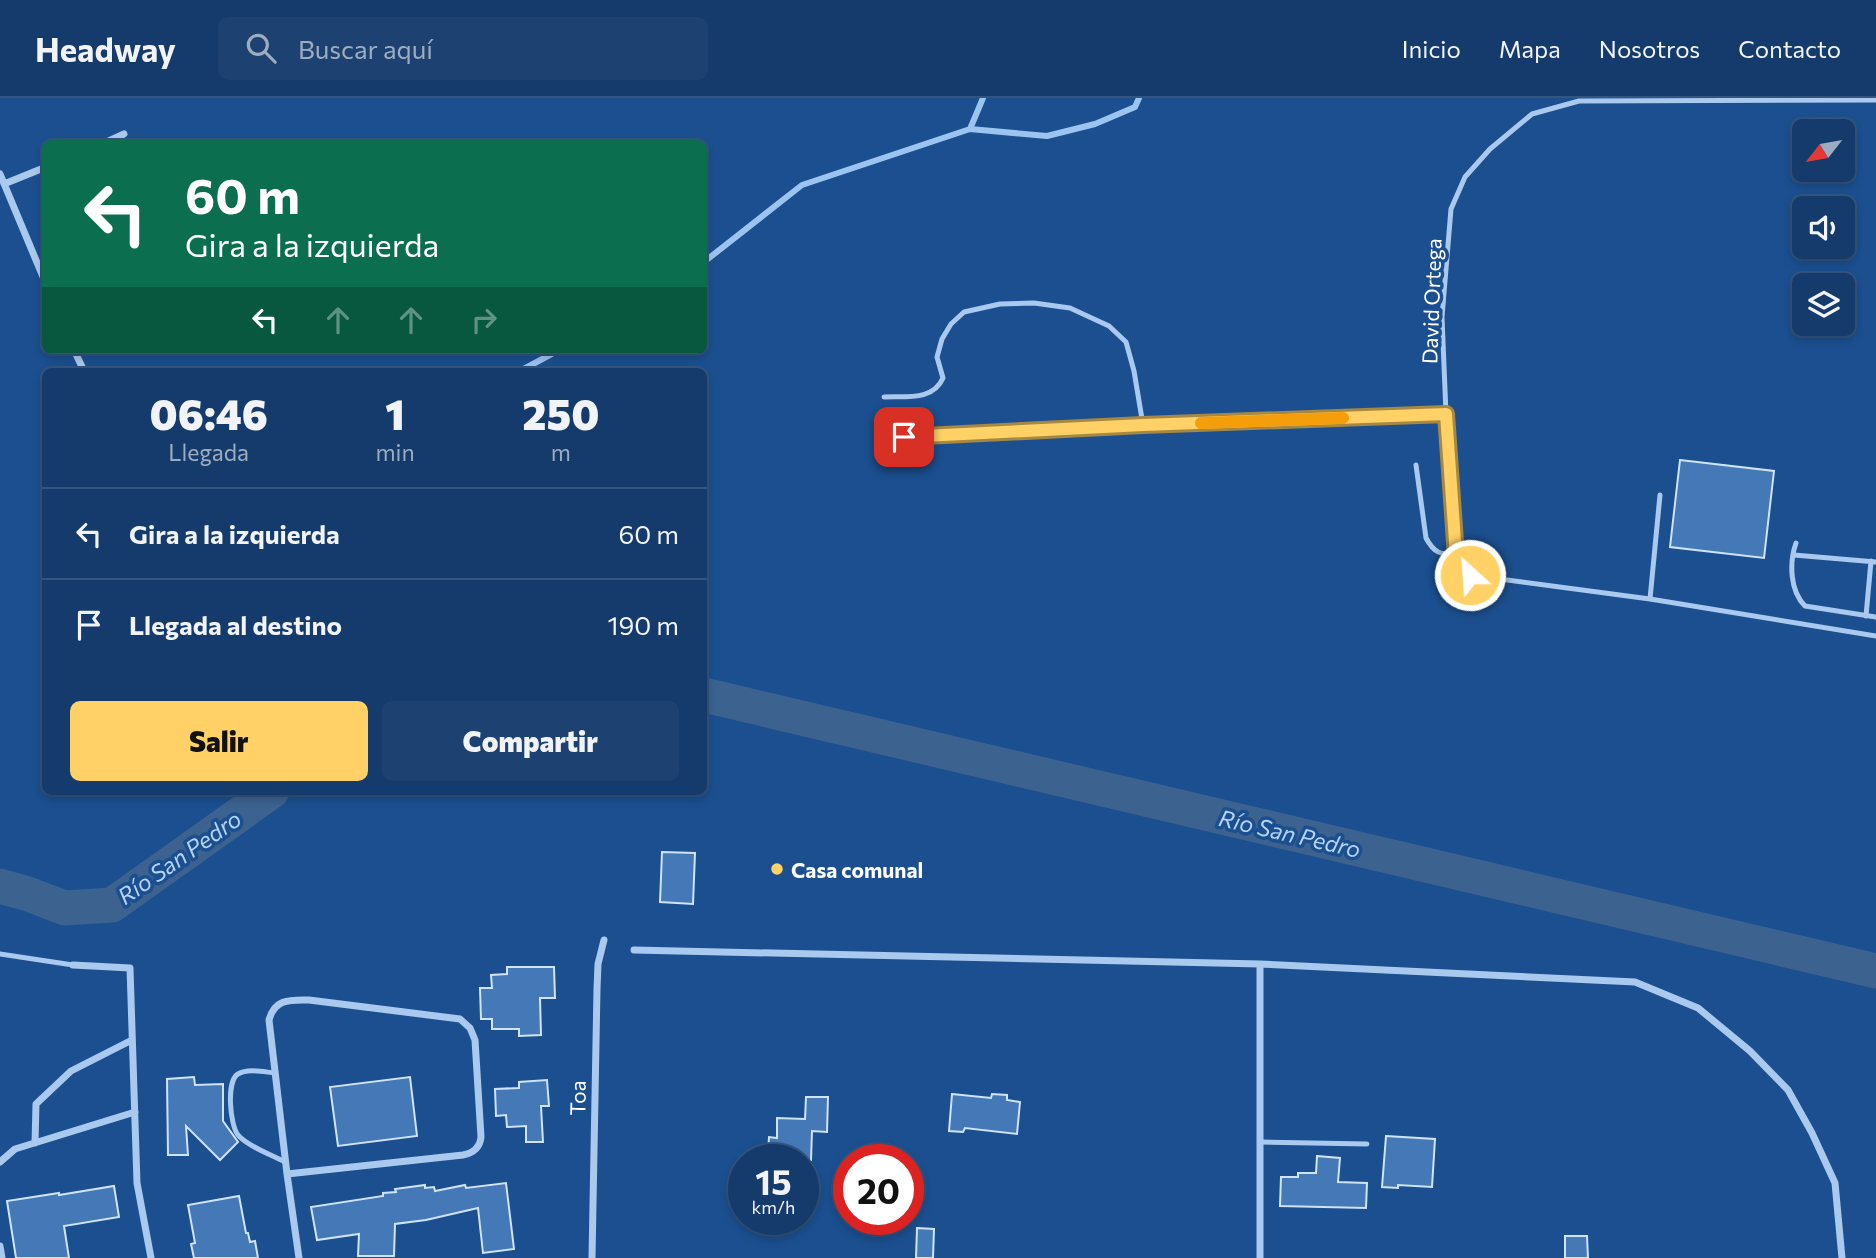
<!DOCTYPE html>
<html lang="es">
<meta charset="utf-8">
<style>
body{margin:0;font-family:Commissioner,sans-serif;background:#1d4271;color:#f1f3f6;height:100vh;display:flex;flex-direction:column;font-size:26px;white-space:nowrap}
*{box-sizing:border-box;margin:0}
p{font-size:23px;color:#9dadc1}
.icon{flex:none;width:38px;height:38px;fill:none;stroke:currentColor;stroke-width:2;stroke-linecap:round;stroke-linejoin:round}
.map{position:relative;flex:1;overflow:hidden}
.sheet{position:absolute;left:42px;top:270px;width:665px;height:427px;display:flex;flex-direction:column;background:#143b6b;border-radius:10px;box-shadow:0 4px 10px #0003,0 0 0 2px #33557e}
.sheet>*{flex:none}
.hud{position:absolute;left:42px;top:42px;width:665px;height:214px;border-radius:10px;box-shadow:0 4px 10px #0003,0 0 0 2px #33557e;background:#0b6e4f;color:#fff;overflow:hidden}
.needle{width:46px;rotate:239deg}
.controls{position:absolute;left:1792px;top:21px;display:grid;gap:14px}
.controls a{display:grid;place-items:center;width:63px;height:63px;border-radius:10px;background:#143b6b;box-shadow:0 4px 10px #0003,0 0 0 2px #33557e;font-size:35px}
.speed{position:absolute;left:728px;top:1046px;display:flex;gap:14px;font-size:35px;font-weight:700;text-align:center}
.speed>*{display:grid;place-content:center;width:91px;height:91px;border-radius:50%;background:#143b6b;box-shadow:0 4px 10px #0003,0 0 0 2px #33557e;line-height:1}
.speed small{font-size:18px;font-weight:400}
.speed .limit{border:10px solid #d22;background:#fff;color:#111}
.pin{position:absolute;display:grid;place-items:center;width:60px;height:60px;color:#fff;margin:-30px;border-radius:14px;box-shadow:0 4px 10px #0006}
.me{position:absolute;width:77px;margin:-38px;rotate:334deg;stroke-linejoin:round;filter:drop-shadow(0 0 5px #0008)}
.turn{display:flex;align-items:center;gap:24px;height:147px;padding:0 28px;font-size:32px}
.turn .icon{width:91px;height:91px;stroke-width:2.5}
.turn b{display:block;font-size:49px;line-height:60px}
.lanes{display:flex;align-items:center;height:66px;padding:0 28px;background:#0003;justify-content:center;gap:35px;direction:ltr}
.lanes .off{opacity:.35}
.eta{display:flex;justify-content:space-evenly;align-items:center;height:119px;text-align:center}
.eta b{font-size:42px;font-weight:800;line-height:49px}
.primary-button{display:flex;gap:14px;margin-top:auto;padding:14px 28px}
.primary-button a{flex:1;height:80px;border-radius:10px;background:#ffd166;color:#111;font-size:28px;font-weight:800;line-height:80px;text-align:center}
.primary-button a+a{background:#1d4271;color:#f1f3f6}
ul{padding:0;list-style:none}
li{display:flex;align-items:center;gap:21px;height:91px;padding:0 28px;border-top:2px solid #33557e}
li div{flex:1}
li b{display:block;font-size:26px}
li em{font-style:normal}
header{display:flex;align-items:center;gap:42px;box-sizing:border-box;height:98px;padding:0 35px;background:#143b6b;border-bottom:2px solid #33557e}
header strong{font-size:33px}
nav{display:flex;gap:38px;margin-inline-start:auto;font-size:24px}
.search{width:490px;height:63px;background:#1d4271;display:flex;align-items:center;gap:18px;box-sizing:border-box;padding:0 24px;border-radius:10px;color:#9dadc1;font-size:26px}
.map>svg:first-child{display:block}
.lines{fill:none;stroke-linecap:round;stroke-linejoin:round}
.stream{stroke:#9cc4f0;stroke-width:6}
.river{stroke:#3c6290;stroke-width:35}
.building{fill:#4478b7;stroke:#cfe3fa;stroke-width:2}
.lane{stroke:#a9c9ee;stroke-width:5}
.street{stroke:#a9c9ee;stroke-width:7}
.route-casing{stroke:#a68842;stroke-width:18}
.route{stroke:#ffd166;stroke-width:12}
.slow{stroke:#f59e0b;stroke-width:12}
.poi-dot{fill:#ffd166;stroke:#1b4f8f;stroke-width:2.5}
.labels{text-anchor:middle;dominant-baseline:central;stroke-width:7;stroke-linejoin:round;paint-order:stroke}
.street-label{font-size:21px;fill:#fff;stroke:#1b4f8f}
.poi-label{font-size:21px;font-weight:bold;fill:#fff;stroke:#1b4f8f;text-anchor:start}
.water-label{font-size:23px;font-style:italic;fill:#b5d3f5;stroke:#1b4f8f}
</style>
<header>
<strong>Headway</strong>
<div class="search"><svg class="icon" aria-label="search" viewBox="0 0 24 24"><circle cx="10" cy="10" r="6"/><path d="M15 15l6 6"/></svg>Buscar aquí</div>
<nav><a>Inicio</a><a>Mapa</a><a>Nosotros</a><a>Contacto</a></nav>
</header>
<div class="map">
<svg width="1876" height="1160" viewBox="0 0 1876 1160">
<rect width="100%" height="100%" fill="#1b4f8f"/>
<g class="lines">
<path class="stream" d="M 970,31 L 983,0
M 704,164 L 802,87 L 970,31 L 1047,38 L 1095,26 L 1135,9 L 1139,0
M 520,273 L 559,252"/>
<path class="river" d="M 704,597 L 1876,873
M 0,788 L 28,796 L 65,810 L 112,807 L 272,693"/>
</g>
<path class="building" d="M 1680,362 L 1774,373 L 1764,460 L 1670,449 Z
M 662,754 L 695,755 L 693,806 L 660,804 Z
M 507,869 L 554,869 L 555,900 L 540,900 L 541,937 L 519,938 L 519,931 L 492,931 L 492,921 L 481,921 L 480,890 L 492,890 L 491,877 L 507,876 Z
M 194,979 L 195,987 L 223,986 L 223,1023 L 238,1044 L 220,1062 L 186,1028 L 188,1057 L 168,1057 L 167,981 Z
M 410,979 L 417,1038 L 338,1048 L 330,989 Z
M 547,982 L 549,1008 L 541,1008 L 543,1044 L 526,1044 L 526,1028 L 507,1029 L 506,1017 L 496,1018 L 495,991 L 519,990 L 519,984 Z
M 952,996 L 991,1000 L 992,996 L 1007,997 L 1007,1002 L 1020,1004 L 1017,1036 L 965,1030 L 963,1034 L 949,1033 Z
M 806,999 L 828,999 L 827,1034 L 812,1033 L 811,1062 L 782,1062 L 782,1056 L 768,1056 L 769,1039 L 777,1040 L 777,1020 L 805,1021 Z
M 1386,1038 L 1435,1041 L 1432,1089 L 1398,1087 L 1398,1090 L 1382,1089 Z
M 1317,1058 L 1340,1060 L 1338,1084 L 1367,1085 L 1366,1110 L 1280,1108 L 1281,1079 L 1298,1079 L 1298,1075 L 1316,1075 Z
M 506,1085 L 514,1151 L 483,1155 L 478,1110 L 426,1122 L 395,1126 L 394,1158 L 358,1158 L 359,1136 L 317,1142 L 311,1109 L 383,1098 L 383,1095 L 396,1094 L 395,1091 L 425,1087 L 425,1090 L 434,1089 L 435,1093 L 465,1087 L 466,1090 Z
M 114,1088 L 119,1119 L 64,1128 L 69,1160 L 16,1160 L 7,1103 L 59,1095 L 59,1097 Z
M 239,1098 L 246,1135 L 248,1135 L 250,1144 L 255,1143 L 258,1160 L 194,1160 L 191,1146 L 195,1145 L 188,1107 Z
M 917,1130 L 934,1131 L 933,1160 L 916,1160 Z
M 1565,1138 L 1587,1138 L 1588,1160 L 1565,1160 Z"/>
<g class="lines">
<path class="lane" d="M 1876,2 L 1579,3 L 1532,16 L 1490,51 L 1465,79 L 1451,111 L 1442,219 L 1446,316 L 1456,458 C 1458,468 1460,473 1470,477 L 1650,501 L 1876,538
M 884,299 C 906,298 933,303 943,280 L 937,259 L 942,241 L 951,226 L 964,214 L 1000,206 L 1034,205 L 1070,210 L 1109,228 L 1126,244 L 1134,273 L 1143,327
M 904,339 L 1143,327 L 1446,316
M 1416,367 L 1426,440 C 1434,455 1440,456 1456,458
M 1796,445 C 1789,465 1790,493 1805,508 L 1876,519
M 1794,457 L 1876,464
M 1650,501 L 1660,397
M 1866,518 L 1871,463
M 0,856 L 73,867
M 275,975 C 264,974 248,970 238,976 C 226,983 230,1027 238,1037 C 247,1048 272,1057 285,1064
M 1260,1044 L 1367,1046"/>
<path class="street" d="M 102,46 L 124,36
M 0,76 L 46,186
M 4,86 L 46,69
M 74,252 L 84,273
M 634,852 L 1260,866 L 1635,884 L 1698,910 L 1750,953 L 1788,992 L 1812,1035 L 1835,1085 L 1842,1160
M 1260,866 L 1260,1160
M 73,867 L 130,870 L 137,1085 L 151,1160
M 35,1045 L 36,1006 L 71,973 L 132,942
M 0,1064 L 15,1051 L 135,1014
M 287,1076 L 463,1057 C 473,1055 480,1050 481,1039 L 475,942 L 470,930 L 460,921 L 309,902 C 291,902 275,900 269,922 L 287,1076 L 299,1160
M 0,1148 L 2,1160
M 592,1160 L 597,891 L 598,866 L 604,842"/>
</g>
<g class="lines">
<g class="route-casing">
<path id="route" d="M 904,339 L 1143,327 L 1446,316 L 1456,458 C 1458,468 1460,473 1470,477"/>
</g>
<use href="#route" class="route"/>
<path class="slow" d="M 1201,325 L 1343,320"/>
</g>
<circle class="poi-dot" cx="777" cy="771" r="7"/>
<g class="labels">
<g class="street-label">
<text transform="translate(1431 203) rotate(-88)">David Ortega</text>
<text transform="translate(577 1000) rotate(-89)">Toa</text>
</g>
<g class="poi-label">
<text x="791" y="771">Casa comunal</text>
</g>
<g class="water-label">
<text transform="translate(1290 735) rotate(13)">Río San Pedro</text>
<text transform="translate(179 759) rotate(-35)">Río San Pedro</text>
</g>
</g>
</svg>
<div class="controls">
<a><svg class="needle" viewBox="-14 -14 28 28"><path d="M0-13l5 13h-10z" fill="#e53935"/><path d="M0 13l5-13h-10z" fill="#9dadc1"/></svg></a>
<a><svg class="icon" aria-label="sound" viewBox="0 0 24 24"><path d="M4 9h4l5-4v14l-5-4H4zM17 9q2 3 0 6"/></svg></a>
<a><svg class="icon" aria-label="layers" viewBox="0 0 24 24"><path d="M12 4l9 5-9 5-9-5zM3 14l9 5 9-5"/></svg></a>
</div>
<div class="speed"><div>15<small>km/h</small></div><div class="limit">20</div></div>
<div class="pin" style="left:904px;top:339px;background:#d93025"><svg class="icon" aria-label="arrive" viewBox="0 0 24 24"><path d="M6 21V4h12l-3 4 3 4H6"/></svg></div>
<svg class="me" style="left:1470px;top:477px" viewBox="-20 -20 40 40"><circle r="17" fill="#ffd166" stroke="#fff" stroke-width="3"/><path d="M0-11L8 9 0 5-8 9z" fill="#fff"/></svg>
<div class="hud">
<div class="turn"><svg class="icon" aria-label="left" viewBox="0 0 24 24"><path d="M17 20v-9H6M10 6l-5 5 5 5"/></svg><div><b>60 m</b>Gira a la izquierda</div></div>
<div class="lanes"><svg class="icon" aria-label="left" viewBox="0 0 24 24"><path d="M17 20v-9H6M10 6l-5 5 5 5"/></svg><svg class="icon off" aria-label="ahead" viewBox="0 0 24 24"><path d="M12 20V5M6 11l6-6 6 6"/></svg><svg class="icon off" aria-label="ahead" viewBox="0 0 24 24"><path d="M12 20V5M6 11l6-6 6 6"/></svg><svg class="icon off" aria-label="right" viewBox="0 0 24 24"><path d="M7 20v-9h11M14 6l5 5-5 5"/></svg></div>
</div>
<section class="sheet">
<div class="eta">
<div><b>06:46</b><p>Llegada</p></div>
<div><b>1</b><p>min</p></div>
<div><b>250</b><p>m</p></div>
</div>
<ul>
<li><svg class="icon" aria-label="left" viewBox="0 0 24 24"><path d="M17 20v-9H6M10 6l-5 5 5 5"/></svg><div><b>Gira a la izquierda</b></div><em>60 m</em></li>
<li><svg class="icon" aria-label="arrive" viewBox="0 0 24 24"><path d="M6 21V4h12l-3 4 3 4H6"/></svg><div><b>Llegada al destino</b></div><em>190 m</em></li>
</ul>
<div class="primary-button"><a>Salir</a><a>Compartir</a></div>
</section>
</div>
